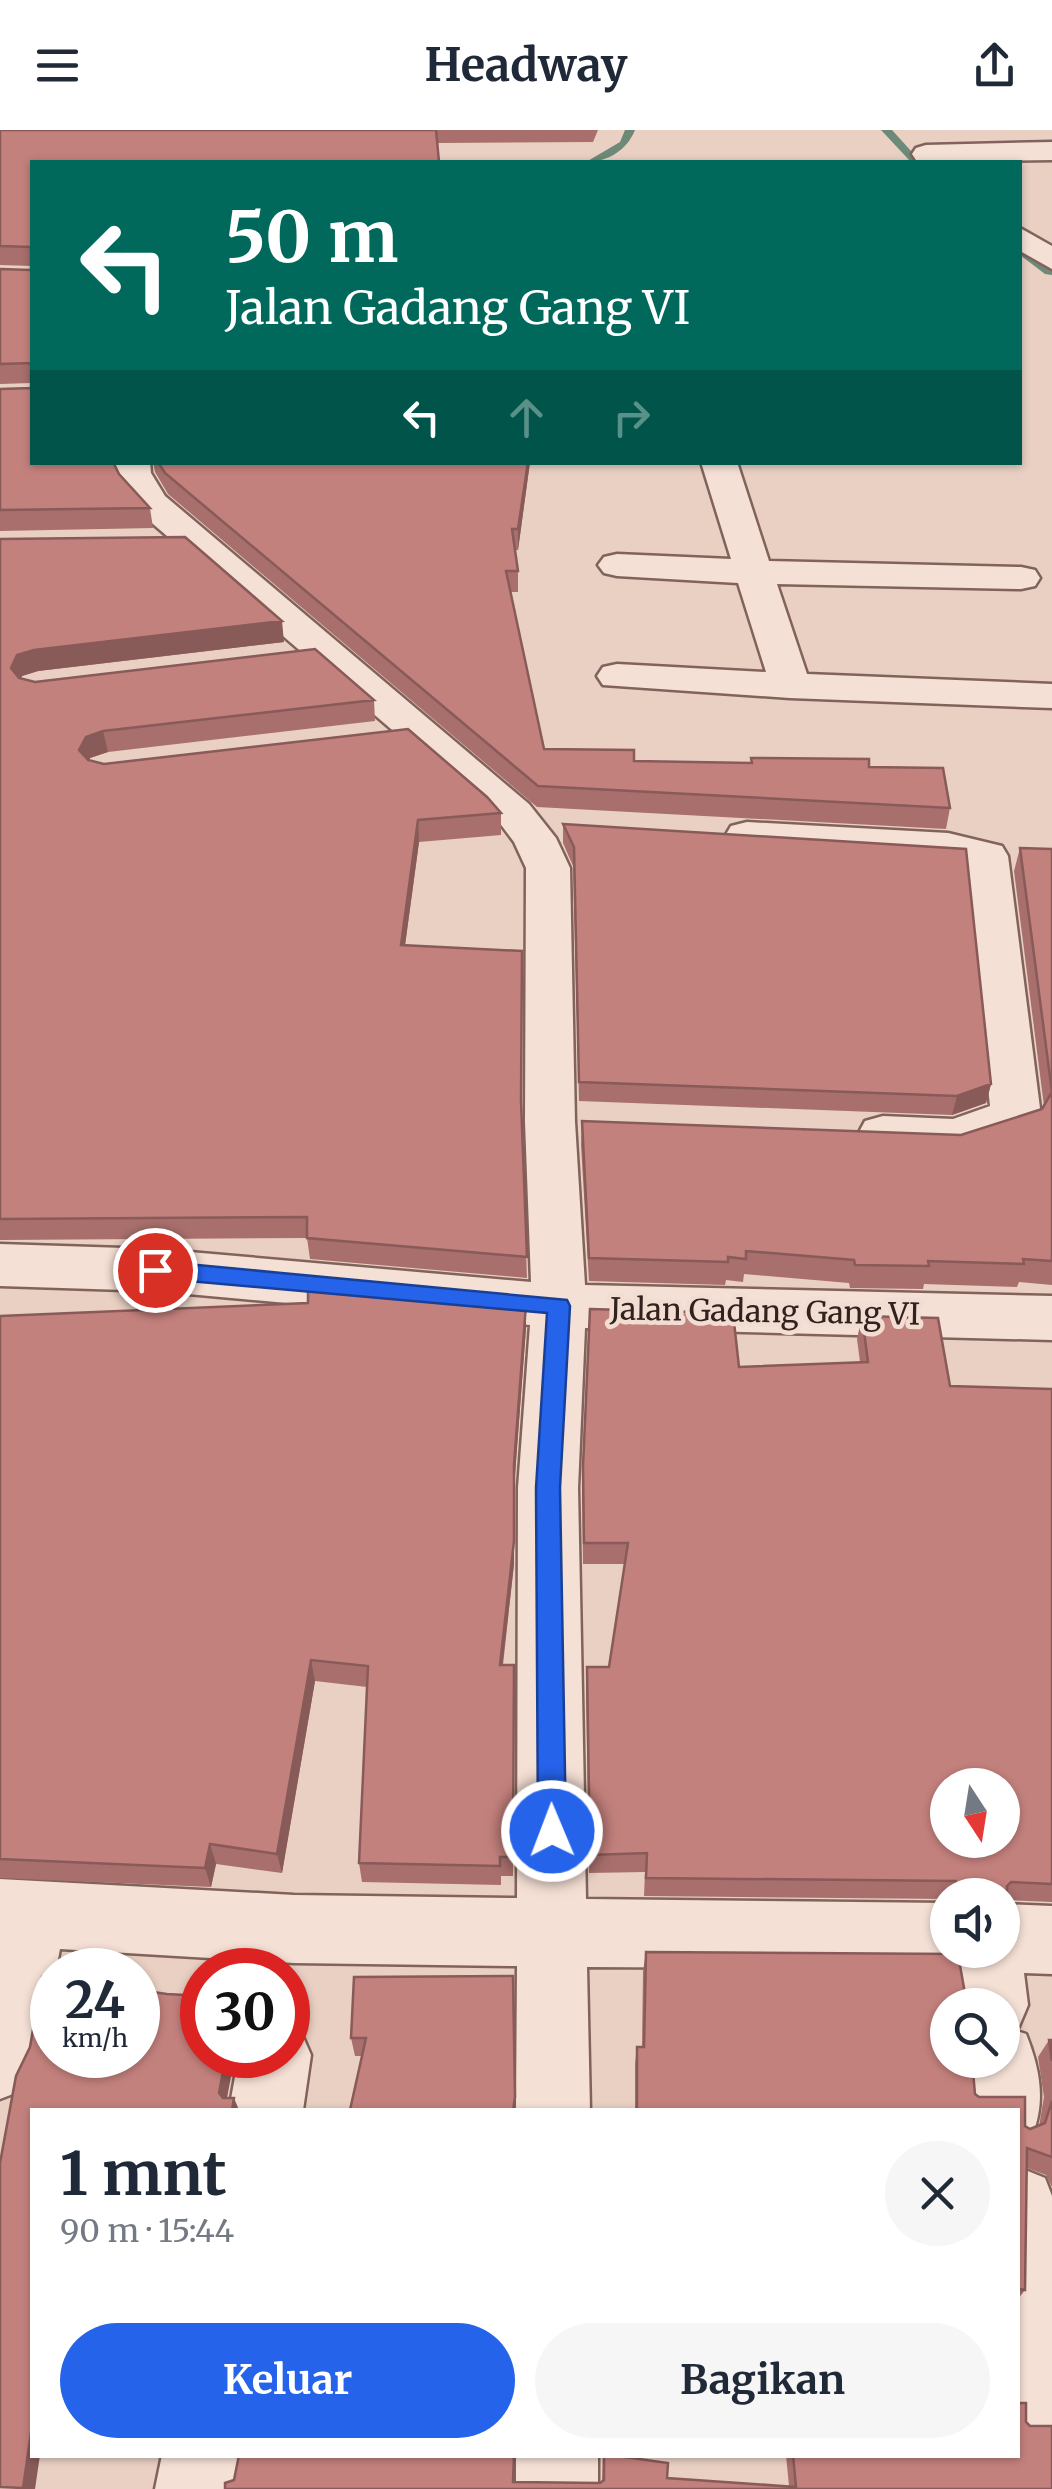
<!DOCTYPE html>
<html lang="id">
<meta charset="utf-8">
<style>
body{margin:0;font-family:Merriweather,serif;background:#f6f6f7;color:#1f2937;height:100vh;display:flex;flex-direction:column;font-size:38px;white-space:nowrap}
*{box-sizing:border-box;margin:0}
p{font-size:32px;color:#747a83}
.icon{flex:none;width:55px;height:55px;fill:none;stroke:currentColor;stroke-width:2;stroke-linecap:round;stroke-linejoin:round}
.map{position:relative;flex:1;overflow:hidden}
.sheet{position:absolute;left:30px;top:1978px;width:990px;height:350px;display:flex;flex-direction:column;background:#fff;border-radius:0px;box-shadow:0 2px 8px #0004}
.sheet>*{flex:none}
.guide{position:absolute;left:30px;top:30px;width:992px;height:305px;border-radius:0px;box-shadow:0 2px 8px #0004;background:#00695c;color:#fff;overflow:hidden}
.needle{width:65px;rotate:168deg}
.controls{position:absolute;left:930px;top:1638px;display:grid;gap:20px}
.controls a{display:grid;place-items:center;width:90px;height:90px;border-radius:50%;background:#fff;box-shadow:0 2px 8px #0004;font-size:50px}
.speed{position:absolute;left:30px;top:1818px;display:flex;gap:20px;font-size:50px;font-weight:700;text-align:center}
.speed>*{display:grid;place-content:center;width:130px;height:130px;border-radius:50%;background:#fff;box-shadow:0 2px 8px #0004;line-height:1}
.speed small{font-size:25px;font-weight:400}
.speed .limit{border:15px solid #d22;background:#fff;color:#111}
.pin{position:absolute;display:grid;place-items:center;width:85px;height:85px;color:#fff;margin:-42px;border:5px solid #fff;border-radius:50%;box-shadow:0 2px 10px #0007}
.me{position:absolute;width:110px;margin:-55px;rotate:359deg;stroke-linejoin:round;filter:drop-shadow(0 0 8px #0008)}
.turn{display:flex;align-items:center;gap:35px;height:210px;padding:0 30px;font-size:45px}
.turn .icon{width:130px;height:130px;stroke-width:2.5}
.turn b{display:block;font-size:70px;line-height:85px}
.lanes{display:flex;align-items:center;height:95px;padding:0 30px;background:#0003;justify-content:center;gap:50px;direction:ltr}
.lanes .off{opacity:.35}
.round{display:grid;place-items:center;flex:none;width:105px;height:105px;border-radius:52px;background:#f6f6f7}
.head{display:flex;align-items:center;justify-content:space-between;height:170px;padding:0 30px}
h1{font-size:60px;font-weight:700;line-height:75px}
.cta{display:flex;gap:20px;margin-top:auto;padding:20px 30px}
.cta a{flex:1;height:115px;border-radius:60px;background:#2563eb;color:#fff;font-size:40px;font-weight:700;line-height:115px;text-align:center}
.cta a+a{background:#f6f6f7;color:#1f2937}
header{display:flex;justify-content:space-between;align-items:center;height:130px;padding:0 30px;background:#fff;font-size:45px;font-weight:700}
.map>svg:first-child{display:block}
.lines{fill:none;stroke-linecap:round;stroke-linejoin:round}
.stream{fill:#6d8978;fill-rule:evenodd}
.minor-casing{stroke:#81635c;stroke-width:5}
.minor{fill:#f5e0d5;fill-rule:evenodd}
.wall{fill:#a86f6c}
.shaded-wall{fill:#885a58}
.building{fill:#c3817d;stroke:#885a58;stroke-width:2.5;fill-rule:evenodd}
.route{fill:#2563eb;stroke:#184099;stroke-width:2.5}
.labels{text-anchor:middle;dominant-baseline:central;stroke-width:9;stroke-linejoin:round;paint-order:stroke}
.street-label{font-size:30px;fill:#33211e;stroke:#f1ddd2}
</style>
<header><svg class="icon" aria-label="menu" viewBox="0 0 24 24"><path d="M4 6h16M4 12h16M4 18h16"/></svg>Headway<svg class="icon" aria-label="share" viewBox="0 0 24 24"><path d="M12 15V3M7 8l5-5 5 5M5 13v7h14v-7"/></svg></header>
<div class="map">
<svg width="1052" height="2359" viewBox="0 0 1052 2359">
<rect width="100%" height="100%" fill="#e9d0c3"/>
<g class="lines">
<path class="stream" d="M 625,0 L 635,0 C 627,20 608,32 586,32 L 620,12 Z
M 881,0 L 892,0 L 921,32 L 911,32 Z
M 1020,117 L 1052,139 L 1052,145 L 1045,144 L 1020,125 Z"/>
<g class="minor-casing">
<path id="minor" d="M 1052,12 L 1052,30 L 926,32 L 916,30 L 912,24 L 916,18 L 926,15 Z
M 1020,98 L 1052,116 L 1052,139 L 1020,121 Z
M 114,332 L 150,332 L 151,343 L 165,366 L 529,674 L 556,708 L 570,738 L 575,992 L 585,1155 L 1052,1166 L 1052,1210 L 585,1198 L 578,1358 L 586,1769 L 948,1773 L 948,1820 L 1002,1820 L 1002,1774 L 1052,1776 L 1052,1844 L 1024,1843 L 1028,1875 L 1017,1901 L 1026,1904 C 1040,1939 1046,1971 1032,2006 L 1018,2012 L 1018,1980 L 969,1980 L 964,1930 L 1002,1930 L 1002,1875 L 958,1875 L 953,1839 L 587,1837 L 590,1980 L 516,1980 L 517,1836 L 294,1833 L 60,1819 L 56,1840 L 52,1840 L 36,1933 L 26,1959 L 0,1969 L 0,1749 L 294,1765 L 517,1768 L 518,1358 L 530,1195 L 155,1161 L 0,1156 L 0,1114 L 155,1119 L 531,1152 L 525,992 L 526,738 L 514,712 L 499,692 L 138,381 L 115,343 Z
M 701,332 L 737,332 L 769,431 L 1021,437 L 1035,440 L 1040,448 L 1035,456 L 1021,459 L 777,454 L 807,544 L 1052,554 L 1052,578 L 790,568 L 603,555 L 597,546 L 603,537 L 617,534 L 766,542 L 738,453 L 617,446 L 604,443 L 598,435 L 604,427 L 617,424 L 731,429 Z
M 747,692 L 948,703 L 1002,716 L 1008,726 L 1041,986 L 1034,999 C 974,1020 929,1036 865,1017 L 858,1004 L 865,991 L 883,986 L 953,989 L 990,976 L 965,735 L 731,716 L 725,706 L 731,696 Z
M 288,1894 L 300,1900 L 311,1925 L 303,1980 L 229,1980 L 239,1925 L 288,1925 Z
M 1018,2037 L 1045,2048 L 1052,2066 L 1052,2298 L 1041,2303 L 1018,2303 Z
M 162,2325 L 244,2325 L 237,2359 L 155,2359 Z
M 516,2325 L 598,2325 L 598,2359 L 516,2359 Z"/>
</g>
<use href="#minor" class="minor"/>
</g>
<path class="wall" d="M 0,0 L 598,0 L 593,12 L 437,13 L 32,332 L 119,344 L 150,378 L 153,398 L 0,401 L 0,259 L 31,258 L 31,253 L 0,254 L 0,139 L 31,140 L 31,136 L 0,135 Z
M 153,332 L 530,332 L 518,420 L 515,420 L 518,441 L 518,462 L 510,462 L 544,619 L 634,631 L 751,633 L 751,628 L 869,637 L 950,678 L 946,699 L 537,677 L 168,364 L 155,342 Z
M 0,409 L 284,512 L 38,541 L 22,546 L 21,549 L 35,552 L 374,570 L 375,591 L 108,622 L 90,628 L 89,631 L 104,634 L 501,683 L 501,705 L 419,712 L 405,816 L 521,974 L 527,1148 L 310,1129 L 307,1108 L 0,1110 Z
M 563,694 L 991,954 L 986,973 L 952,985 L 579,971 L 573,736 L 563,713 Z
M 1020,718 L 1052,719 L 1052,1155 L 1019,1152 L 1017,1157 L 924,1154 L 923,1159 L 850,1158 L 849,1153 L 744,1144 L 743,1152 L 726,1150 L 725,1155 L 589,1151 L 581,1015 L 582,991 L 961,1005 L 1042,979 L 1044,976 L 1014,741 Z
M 590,1179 L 739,1237 L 860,1232 L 857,1209 L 862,1186 L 950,1256 L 1052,1259 L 1052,1772 L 1007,1770 L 1002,1782 L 1002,1765 L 948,1765 L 948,1769 L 644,1766 L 645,1742 L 589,1743 L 586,1557 L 587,1537 L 609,1537 L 625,1434 L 583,1434 L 582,1358 Z
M 0,1186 L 526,1198 L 514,1358 L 514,1434 L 503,1535 L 514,1535 L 513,1746 L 501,1746 L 501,1755 L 362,1752 L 359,1733 L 367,1557 L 315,1551 L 282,1743 L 216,1734 L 211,1757 L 0,1748 Z
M 646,1822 L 958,1824 L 967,1875 L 948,1875 L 948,1930 L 972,1930 L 975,1964 L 979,1967 L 1025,1967 L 1025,1996 L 1030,1999 L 1039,1996 L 1044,1967 L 1038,1927 L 1049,1910 L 1052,1910 L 1052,2057 L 1046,2045 L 1027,2038 L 1025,2160 L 1018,2169 L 1018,1980 L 635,1980 L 635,1934 L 637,1917 L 642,1917 L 643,1841 Z
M 513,1846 L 362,1926 L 355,1926 L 351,1908 Z
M 1018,2273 L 1026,2273 L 1026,2292 L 1030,2296 L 1052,2296 L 1052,2359 L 225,2359 L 225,2353 L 234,2350 L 239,2325 L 514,2325 L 514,2352 L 600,2353 L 602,2351 L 603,2325 L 611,2325 L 668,2333 L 667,2348 L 789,2356 L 786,2325 L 1018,2325 Z"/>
<path class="shaded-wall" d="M 528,332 L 530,332 L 518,420 L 518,399 Z
M 282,491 L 284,512 L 38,541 L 22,546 L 16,559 L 11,538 L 17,525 L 34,520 Z
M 103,601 L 108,622 L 90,628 L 84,641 L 79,620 L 86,607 Z
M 418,690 L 419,712 L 402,837 L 401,815 Z
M 991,954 L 986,973 L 952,985 L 957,966 Z
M 526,1174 L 526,1198 L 514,1358 L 514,1434 L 500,1556 L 500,1535 Z
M 311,1530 L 315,1551 L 282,1743 L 277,1724 Z
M 210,1714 L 216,1734 L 211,1757 L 205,1738 Z
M 226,1925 L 235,1925 L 225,1979 L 219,1963 Z
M 234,1968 L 239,1980 L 232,1980 Z
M 32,2296 L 32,2325 L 40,2325 L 35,2359 L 24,2359 L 23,2358 Z"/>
<path class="building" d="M 0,0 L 436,0 L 439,32 L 32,32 L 32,332 L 113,332 L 119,344 L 150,378 L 0,380 L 0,259 L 31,258 L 31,233 L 0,234 L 0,139 L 31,140 L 31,117 L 0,116 Z
M 158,332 L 528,332 L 518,399 L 512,399 L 518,441 L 506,441 L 544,619 L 634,620 L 634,631 L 752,633 L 751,628 L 869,629 L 869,637 L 943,638 L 950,678 L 538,656 L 165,343 Z
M 185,407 L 282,491 L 34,520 L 17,525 L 11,538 L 19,548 L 35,552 L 315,519 L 374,570 L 103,601 L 86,607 L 79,620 L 88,630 L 104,634 L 408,599 L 487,667 L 501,683 L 418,690 L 401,815 L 522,821 L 521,971 L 527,1127 L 307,1108 L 307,1087 L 0,1089 L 0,409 Z
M 563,694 L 966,719 L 991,954 L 957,966 L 579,952 L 574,717 Z
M 1020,718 L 1052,719 L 1052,1131 L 1023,1129 L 1024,1134 L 928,1131 L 929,1136 L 855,1135 L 854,1130 L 746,1121 L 746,1129 L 728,1127 L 728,1132 L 589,1128 L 582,991 L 961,1005 L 1042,979 L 1052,962 Z
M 308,1155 L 526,1174 L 514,1335 L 514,1411 L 500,1535 L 514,1535 L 513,1727 L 500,1727 L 500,1736 L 359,1733 L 368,1536 L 311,1530 L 277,1724 L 210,1714 L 205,1738 L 0,1729 L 0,1186 L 308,1173 Z
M 590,1179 L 733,1183 L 739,1237 L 868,1232 L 862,1186 L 938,1188 L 950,1256 L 1052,1259 L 1052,1754 L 1011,1752 L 1007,1756 L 1007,1773 L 1002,1773 L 1002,1765 L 958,1765 L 956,1751 L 646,1748 L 647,1723 L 590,1725 L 587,1537 L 609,1537 L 628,1413 L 584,1413 L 583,1336 ZM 948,1655 L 1002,1655 L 1002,1710 L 948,1710 Z
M 646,1822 L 958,1824 L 967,1875 L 948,1875 L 948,1930 L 972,1930 L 975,1964 L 979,1967 L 1025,1967 L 1025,1996 L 1030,1999 L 1045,1993 L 1052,1971 L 1052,2027 L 1027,2018 L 1025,2160 L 1018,2159 L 1018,1980 L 637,1980 L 637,1917 L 644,1917 Z
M 513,1846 L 515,1967 L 513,1980 L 350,1980 L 366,1908 L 351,1908 L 354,1847 Z
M 42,1847 L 52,1849 L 52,1925 L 138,1925 L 138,1860 L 167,1864 L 202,1866 L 202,1925 L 226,1925 L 219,1963 L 223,1968 L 234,1968 L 232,1980 L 32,1980 L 32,2296 L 23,2358 L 0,2357 L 0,2033 L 16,1946 L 30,1917 Z
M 1049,1910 L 1052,1910 L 1052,1931 Z
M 1018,2273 L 1026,2273 L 1026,2292 L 1030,2296 L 1052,2296 L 1052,2359 L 225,2359 L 225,2353 L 234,2350 L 239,2325 L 514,2325 L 513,2352 L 600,2353 L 604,2350 L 604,2325 L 611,2325 L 668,2333 L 667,2348 L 796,2357 L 793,2325 L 1018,2325 Z"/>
<path class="route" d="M 155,1131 L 567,1170 L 570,1176 L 560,1358 L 566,1701 L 562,1711 L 552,1714 L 542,1711 L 538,1701 L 536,1358 L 547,1183 L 155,1148 L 144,1140 Z"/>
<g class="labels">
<g class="street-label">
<text transform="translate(765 1181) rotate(1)">Jalan Gadang Gang VI</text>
</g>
</g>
</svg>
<div class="controls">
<a><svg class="needle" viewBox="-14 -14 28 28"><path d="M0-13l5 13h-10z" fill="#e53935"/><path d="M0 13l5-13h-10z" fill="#747a83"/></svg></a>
<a><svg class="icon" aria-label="sound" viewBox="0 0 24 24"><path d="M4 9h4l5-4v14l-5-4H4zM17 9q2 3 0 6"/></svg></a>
<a><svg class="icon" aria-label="search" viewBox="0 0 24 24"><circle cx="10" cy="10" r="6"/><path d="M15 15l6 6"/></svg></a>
</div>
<div class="speed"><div>24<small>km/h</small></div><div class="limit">30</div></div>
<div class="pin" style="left:155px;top:1140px;background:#d93025"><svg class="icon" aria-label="arrive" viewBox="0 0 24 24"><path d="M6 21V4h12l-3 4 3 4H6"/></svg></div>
<svg class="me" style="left:552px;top:1701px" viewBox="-20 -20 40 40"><circle r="17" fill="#2563eb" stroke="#fff" stroke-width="3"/><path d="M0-11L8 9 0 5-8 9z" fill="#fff"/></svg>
<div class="guide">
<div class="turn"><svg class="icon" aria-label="left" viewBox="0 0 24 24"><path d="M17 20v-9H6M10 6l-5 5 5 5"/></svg><div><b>50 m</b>Jalan Gadang Gang VI</div></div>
<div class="lanes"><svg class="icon" aria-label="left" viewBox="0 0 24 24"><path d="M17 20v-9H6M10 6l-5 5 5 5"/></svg><svg class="icon off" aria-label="ahead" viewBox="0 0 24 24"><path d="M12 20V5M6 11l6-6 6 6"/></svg><svg class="icon off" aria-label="right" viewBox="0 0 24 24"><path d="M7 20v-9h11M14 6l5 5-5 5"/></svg></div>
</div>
<section class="sheet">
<div class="head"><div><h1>1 mnt</h1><p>90 m · 15:44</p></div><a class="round"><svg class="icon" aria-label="close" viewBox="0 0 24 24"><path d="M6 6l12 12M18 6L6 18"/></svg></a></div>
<div class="cta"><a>Keluar</a><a>Bagikan</a></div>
</section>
</div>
